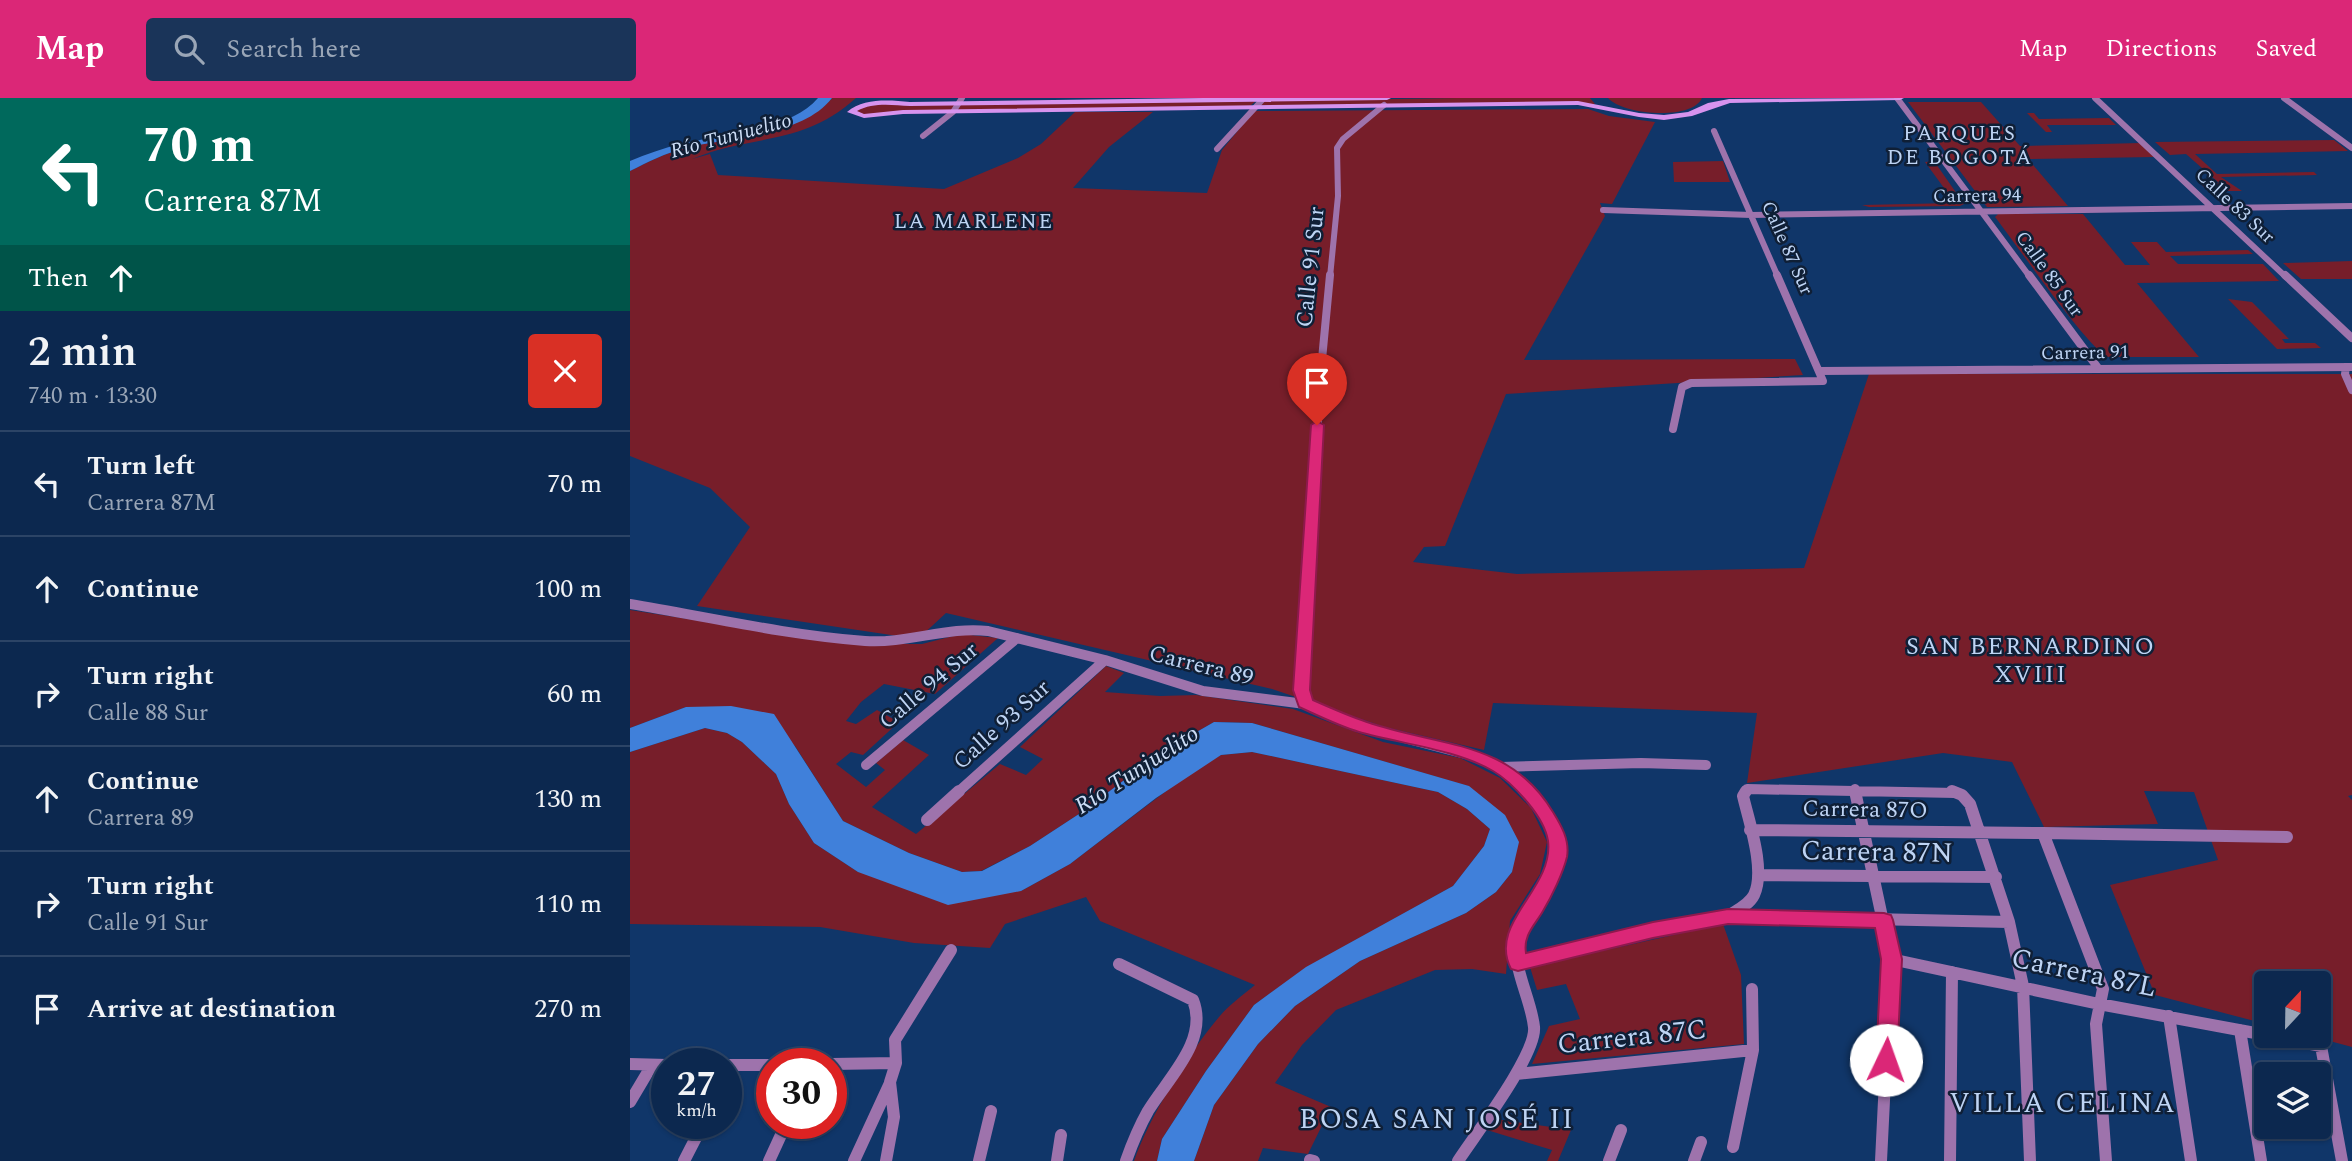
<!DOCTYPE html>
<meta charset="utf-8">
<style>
body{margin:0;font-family:Spectral,serif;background:#1a3459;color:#f1f3f6;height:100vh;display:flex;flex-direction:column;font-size:26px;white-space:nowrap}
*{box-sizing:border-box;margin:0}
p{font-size:23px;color:#9aa6b7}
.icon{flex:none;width:38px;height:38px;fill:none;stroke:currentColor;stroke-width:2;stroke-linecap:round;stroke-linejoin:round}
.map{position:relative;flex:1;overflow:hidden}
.sheet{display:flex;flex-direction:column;background:#0c284f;width:630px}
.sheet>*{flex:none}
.banner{background:#00695c;color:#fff;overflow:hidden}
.needle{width:46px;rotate:22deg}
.tools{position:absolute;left:1624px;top:873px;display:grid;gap:14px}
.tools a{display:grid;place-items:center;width:77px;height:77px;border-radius:7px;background:#0c284f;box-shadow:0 2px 5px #0004,0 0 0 2px #2c4466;font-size:35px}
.speed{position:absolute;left:21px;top:950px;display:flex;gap:14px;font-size:35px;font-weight:700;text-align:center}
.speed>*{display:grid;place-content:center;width:91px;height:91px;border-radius:50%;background:#0c284f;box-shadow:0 2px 5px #0004,0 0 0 2px #2c4466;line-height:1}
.speed small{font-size:18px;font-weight:400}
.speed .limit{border:10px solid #d22;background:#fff;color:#111}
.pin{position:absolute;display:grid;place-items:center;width:60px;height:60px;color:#fff;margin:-72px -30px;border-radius:50% 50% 50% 0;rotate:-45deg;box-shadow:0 0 7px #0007}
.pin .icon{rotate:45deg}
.me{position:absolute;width:77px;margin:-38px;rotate:3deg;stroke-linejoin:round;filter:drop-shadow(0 0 5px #0008)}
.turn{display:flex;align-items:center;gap:24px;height:147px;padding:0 28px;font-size:32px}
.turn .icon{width:91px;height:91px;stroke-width:2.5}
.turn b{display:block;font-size:49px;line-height:60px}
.then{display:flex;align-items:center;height:66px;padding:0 28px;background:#0003;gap:14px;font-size:26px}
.round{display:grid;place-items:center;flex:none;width:74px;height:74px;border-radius:7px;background:#1a3459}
.head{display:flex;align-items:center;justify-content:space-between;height:119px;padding:0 28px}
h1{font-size:42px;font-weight:600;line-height:52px}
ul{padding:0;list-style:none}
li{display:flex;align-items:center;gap:21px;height:105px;padding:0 28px;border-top:2px solid #2c4466}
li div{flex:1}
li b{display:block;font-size:26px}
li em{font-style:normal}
header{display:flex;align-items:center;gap:42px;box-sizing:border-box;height:98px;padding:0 35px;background:#db2777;color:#fff}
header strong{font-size:33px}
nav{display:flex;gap:38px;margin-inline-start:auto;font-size:24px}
.search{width:490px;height:63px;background:#1a3459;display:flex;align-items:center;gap:18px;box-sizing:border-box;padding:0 24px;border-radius:7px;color:#9aa6b7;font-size:26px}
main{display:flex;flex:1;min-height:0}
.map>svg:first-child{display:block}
.green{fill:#771e2a}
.water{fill:#4080da}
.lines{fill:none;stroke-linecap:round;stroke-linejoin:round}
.street-far3{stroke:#9e73ac;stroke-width:6}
.street-far2{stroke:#9e73ac;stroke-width:8}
.street-far1{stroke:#9e73ac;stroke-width:10}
.street{stroke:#9e73ac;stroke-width:12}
.secondary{fill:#d793ee;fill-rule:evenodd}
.route{fill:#db2777;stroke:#8e194d;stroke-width:2}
.labels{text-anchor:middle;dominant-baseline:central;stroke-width:5;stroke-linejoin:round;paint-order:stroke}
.far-street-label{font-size:19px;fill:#bed4f4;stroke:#0f1f36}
.far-neighbourhood-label{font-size:21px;letter-spacing:2px;fill:#bed4f4;stroke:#0f1f36}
.far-water-label{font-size:21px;font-style:italic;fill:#cdddf5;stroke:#0f1f36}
.street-label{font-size:23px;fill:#bed4f4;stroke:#0f1f36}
.neighbourhood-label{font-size:24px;letter-spacing:2px;fill:#bed4f4;stroke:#0f1f36}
.water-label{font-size:24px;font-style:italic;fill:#cdddf5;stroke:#0f1f36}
.near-street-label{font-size:28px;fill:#bed4f4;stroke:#0f1f36}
.near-neighbourhood-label{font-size:28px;letter-spacing:2px;fill:#bed4f4;stroke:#0f1f36}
</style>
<header>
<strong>Map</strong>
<div class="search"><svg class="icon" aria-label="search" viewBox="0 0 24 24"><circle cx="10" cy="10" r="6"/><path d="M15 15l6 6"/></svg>Search here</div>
<nav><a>Map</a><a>Directions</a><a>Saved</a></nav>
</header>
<main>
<section class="sheet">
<div class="banner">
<div class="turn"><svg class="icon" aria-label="left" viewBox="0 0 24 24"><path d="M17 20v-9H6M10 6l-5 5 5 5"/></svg><div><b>70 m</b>Carrera 87M</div></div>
<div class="then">Then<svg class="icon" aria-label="ahead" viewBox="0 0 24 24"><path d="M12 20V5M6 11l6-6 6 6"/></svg></div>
</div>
<div class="head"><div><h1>2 min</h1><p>740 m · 13:30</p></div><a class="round" style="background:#d93025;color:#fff"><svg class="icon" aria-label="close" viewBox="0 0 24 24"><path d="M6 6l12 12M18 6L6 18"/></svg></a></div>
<ul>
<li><svg class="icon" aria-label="left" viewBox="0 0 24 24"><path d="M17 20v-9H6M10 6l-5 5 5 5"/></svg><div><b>Turn left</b><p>Carrera 87M</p></div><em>70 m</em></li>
<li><svg class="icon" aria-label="ahead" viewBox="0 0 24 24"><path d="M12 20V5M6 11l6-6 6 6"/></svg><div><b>Continue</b></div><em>100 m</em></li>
<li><svg class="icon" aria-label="right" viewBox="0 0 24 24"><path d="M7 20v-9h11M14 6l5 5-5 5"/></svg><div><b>Turn right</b><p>Calle 88 Sur</p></div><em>60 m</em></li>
<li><svg class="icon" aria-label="ahead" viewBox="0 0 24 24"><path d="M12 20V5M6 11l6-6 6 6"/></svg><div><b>Continue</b><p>Carrera 89</p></div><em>130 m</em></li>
<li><svg class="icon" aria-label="right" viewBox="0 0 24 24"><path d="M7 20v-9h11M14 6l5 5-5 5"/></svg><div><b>Turn right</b><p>Calle 91 Sur</p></div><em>110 m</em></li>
<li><svg class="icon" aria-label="arrive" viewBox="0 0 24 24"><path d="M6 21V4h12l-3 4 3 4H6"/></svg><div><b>Arrive at destination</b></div><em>270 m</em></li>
</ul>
</section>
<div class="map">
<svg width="1722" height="1063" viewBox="0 0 1722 1063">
<rect width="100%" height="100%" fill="#103669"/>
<path class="green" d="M 202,0 L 226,0 C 172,49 120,36 62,61 L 80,56 L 88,77 L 314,91 L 388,60 L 411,46 L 445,14 L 523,14 L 479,49 L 443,90 L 577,95 L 592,52 L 624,13 L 958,11 L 979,18 L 1025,24 L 982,106 L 970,105 L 975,118 L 894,262 L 1165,261 L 1173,277 L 876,296 L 815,448 L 794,449 L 783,464 L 887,476 L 1174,470 L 1239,276 L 1722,276 L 1722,697 L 1718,698 L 1722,702 L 1722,949 L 1681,938 L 1689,938 L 1689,886 L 1636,886 L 1636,926 L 1525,897 L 1480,787 L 1588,762 L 1564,694 L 1514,693 L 1528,726 L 1414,729 L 1382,664 L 1313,655 L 1117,685 L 1127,615 L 863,605 L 854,652 L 755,629 L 642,591 L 316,515 L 288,541 L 67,508 L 120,429 L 80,390 L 0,358 L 0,73 C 18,64 36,55 55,50 C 94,40 177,32 202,0 Z
M 826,0 L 960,0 L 965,6 L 629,7 L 634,3 Z
M 978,0 L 1072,0 C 1062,23 993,17 978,0 Z
M 626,3 L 620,8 L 327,12 L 331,6 Z
M 1278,4 L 1351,4 L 1390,48 L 1510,45 L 1524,59 L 1398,61 L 1438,108 L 1357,109 Z
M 239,5 L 326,6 L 321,13 L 238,17 L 226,15 L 229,9 Z
M 1397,15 L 1404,15 L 1409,21 L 1479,20 L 1486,27 L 1417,27 L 1422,34 L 1416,34 Z
M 1704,42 L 1718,53 L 1565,56 L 1587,76 L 1684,74 L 1687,77 L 1591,79 L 1612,93 L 1578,93 L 1571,86 L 1589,85 L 1556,56 L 1540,57 L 1525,44 Z
M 1093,63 L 1100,84 L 1044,84 L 1043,64 Z
M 1304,63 L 1334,106 L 1330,108 L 1239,109 L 1232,107 L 1325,105 L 1295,64 Z
M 1368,116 L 1453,116 L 1495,167 L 1520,167 L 1501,144 L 1527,144 L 1536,154 L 1618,152 L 1623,156 L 1540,158 L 1548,166 L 1633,166 L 1649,183 L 1507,185 L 1569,259 L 1478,259 C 1458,251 1384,143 1365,119 Z
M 1722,163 L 1722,181 L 1671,181 L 1653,165 Z
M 1598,201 L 1622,204 L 1659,241 L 1652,241 L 1655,245 L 1685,245 L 1691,250 L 1647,251 Z
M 0,512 L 219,546 L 292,546 L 331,536 L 368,540 L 305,596 L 254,586 L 231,604 L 216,623 L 226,626 L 247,612 L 269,624 L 233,657 L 221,654 L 206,666 L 236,689 L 255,672 L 246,665 L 273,642 L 299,657 L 242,709 L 286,736 L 370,666 L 396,677 L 413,661 L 390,649 L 476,568 L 494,575 L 475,594 L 530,598 L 566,597 L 663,611 L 753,644 L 830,660 L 870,680 L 901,710 L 917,744 L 910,776 L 880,823 L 876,876 L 842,871 L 805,872 L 706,912 L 672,947 L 645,985 L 701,1009 L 678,1056 L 633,1050 L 628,1063 L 564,1063 L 584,1007 L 628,946 L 665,908 L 730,863 L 836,815 L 866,794 L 882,774 L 838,688 L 622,625 L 584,624 L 530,655 L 452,714 L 400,748 L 351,773 L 332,774 L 279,755 L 213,723 L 165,648 L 56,609 L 0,630 Z
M 75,630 L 97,635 L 112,644 L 146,676 L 159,706 L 184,745 L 228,774 L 391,793 L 440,766 L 560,675 L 591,657 L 622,654 L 808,694 L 837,711 L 860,731 L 854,748 L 823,788 L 677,869 L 624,907 L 576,973 L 532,1041 L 527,1063 L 504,1063 C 519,1020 559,954 589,919 C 599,907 613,897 625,887 L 470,823 L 456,799 L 375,826 L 360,850 L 284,845 L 190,829 L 0,826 L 0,654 Z
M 1093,826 L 1111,877 L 1114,946 L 902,966 L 919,928 L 950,921 L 936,886 L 907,892 L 900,869 Z
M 866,1021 L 941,1032 L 928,1063 L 917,1063 L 922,1052 L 857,1032 Z"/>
<path class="water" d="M 188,0 L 202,0 C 173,38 99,39 55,50 C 36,55 18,64 0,73 L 0,63 C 16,56 34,50 51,46 C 92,35 159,34 188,0 Z
M 101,608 L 144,616 L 213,723 L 279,755 L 332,774 L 352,773 L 400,748 L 452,714 L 530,655 L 584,624 L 622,625 L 839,688 L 875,717 L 889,744 L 882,774 L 866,794 L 836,815 L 730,863 L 665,908 L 628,946 L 584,1007 L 564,1063 L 527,1063 L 532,1041 L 576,973 L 624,907 L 676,869 L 823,788 L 854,748 L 860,731 L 837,711 L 808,694 L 622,654 L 591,657 L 526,700 L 440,766 L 391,793 L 318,807 L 228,774 L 184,745 L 159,706 L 146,676 L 112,644 L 97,635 L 75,630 L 0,654 L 0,630 L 56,609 Z"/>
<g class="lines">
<path class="street-far3" d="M 1267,0 L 1400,179
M 1465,0 L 1656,179
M 1654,0 L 1722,50
M 1084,33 L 1148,179
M 293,38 L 323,14 L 332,0
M 587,51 L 634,0
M 973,112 L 1121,117 L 1722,108
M 700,179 L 708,98 L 707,50 L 713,41 L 754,7"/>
<path class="street-far2" d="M 1399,177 L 1468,270
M 1655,177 L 1722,240
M 1716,269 L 1715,276 L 1722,292
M 1189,273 L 1722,269
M 1043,331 L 1052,289 L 1061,285 L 1193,283 L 1147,177
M 683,406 L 691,272 L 700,177"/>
<path class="street-far1" d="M 0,506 C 78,519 156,537 235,543 C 277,546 318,528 358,533 L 475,562 L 573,593 L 675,606 L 732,629 L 851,660 L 871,669 L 899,695
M 675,606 L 672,592 L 683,404
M 236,667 L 387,540
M 871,669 L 1011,665 L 1076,667
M 1225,691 L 1226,695
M 327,695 L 475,562
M 1115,695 L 1117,691 L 1326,695"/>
<path class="street" d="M 1225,693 L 1261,861 L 1251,1063
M 1322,693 L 1332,697 L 1340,706 L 1379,824 L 1393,888 L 1400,1063
M 297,722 L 329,693
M 1120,732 L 1413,735
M 1128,777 L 1366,779
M 1098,818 C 1107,812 1119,807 1124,797 C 1136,772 1119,724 1113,698 L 1116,693
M 1261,861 L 1469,906 L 1636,937
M 889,865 L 1023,832 L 1098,818 L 1379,824
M 489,866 L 563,902 C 579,943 538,980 518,1013 C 509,1029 502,1046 496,1063
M 1539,918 L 1561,1063
M 1610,932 L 1631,1063
M 1640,938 L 1691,948 L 1712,1063
M 0,966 L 37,967
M 201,966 L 266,965
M 96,967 L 142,967
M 886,976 L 1123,952
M 96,981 L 104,967
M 0,1004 L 22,967
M 1103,1049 L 1123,952 L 1122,891
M 680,1062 L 684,1063
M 54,1063 L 73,1026
M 139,1063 L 156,1026
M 224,1063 L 260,985
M 256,1063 L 264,1019 L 260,984 L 266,965 L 265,942 L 321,852
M 349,1063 L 361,1013
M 427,1063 L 431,1037
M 828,1063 C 845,1037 907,956 904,929 C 901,899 879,865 888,835 C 891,826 900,818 905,809 C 935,760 933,737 898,693
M 979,1063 L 991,1032
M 1064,1063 L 1071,1044
M 1320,1063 L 1322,874
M 1476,1063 L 1466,926 L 1473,891 L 1413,735 L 1657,739"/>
<path class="secondary" d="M 573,0 L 761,0 L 757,2 L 280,8 C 262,7 243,4 227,13 L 234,16 L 273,12 L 948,3 L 1009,15 L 1034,17 L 1058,14 L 1078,5 L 1099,1 L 1274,0 L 1270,2 L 1100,5 L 1062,18 L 1034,22 L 1009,19 L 948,7 L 273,16 L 234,20 L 217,14 C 234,0 258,2 280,4 Z"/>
</g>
<path class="route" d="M 687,323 L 694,327 L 680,592 L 683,602 C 701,610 719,618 737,624 C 809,649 879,641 923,714 C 931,727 940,742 937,759 C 933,775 922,798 913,813 C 905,827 893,837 896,855 L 1023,824 L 1098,811 L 1254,815 L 1261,817 L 1263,822 L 1272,861 L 1267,962 L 1264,968 L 1256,971 L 1249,968 L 1246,962 L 1251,861 L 1245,830 L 1098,826 L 1023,840 L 888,873 L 881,871 C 857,825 924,791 918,743 C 916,730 907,716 898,705 C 888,693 877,681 863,673 C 825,651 771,646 729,634 C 709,628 689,618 669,609 L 663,592 L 681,327 Z"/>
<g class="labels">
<g class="far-street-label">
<text transform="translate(1347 98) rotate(-1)">Carrera 94</text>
<text transform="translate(1605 108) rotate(43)">Calle 83 Sur</text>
<text transform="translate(1157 150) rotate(66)">Calle 87 Sur</text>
<text transform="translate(1419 176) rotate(54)">Calle 85 Sur</text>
<text transform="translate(1455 255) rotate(-1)">Carrera 91</text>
</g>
<g class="far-neighbourhood-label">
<text x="1330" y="36">PARQUES<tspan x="1330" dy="24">DE BOGOTÁ</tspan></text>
<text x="344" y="124">LA MARLENE</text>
</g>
<g class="far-water-label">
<text transform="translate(101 38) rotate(-15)">Río Tunjuelito</text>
</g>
<g class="street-label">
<text transform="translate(681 169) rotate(-84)">Calle 91 Sur</text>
<text transform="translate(571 568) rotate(14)">Carrera 89</text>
<text transform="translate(299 588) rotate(-40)">Calle 94 Sur</text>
<text transform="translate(372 627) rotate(-42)">Calle 93 Sur</text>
<text transform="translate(1235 712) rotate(1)">Carrera 87O</text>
</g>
<g class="neighbourhood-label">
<text x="1401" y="549">SAN BERNARDINO<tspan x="1401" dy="28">XVIII</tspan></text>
</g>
<g class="water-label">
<text transform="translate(507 672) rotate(-33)">Río Tunjuelito</text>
</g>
<g class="near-street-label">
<text transform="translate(1247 754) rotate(1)">Carrera 87N</text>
<text transform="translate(1454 875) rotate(12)">Carrera 87L</text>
<text transform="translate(1002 939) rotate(-6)">Carrera 87C</text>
</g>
<g class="near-neighbourhood-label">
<text x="1433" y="1005">VILLA CELINA</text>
<text x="807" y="1021">BOSA SAN JOSÉ II</text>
</g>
</g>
</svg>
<div class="tools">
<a><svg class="needle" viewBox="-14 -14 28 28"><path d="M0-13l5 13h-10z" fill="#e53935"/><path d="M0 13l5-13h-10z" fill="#9aa6b7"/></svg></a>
<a><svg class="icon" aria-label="layers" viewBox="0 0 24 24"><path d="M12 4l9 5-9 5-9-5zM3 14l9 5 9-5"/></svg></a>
</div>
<div class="speed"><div>27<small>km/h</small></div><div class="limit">30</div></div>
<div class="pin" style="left:687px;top:327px;background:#d93025"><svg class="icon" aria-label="arrive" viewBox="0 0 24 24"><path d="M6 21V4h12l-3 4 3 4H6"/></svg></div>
<svg class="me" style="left:1256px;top:962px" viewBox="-20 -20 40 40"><circle r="19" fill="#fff"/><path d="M0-13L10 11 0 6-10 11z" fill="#db2777"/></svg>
</div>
</main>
